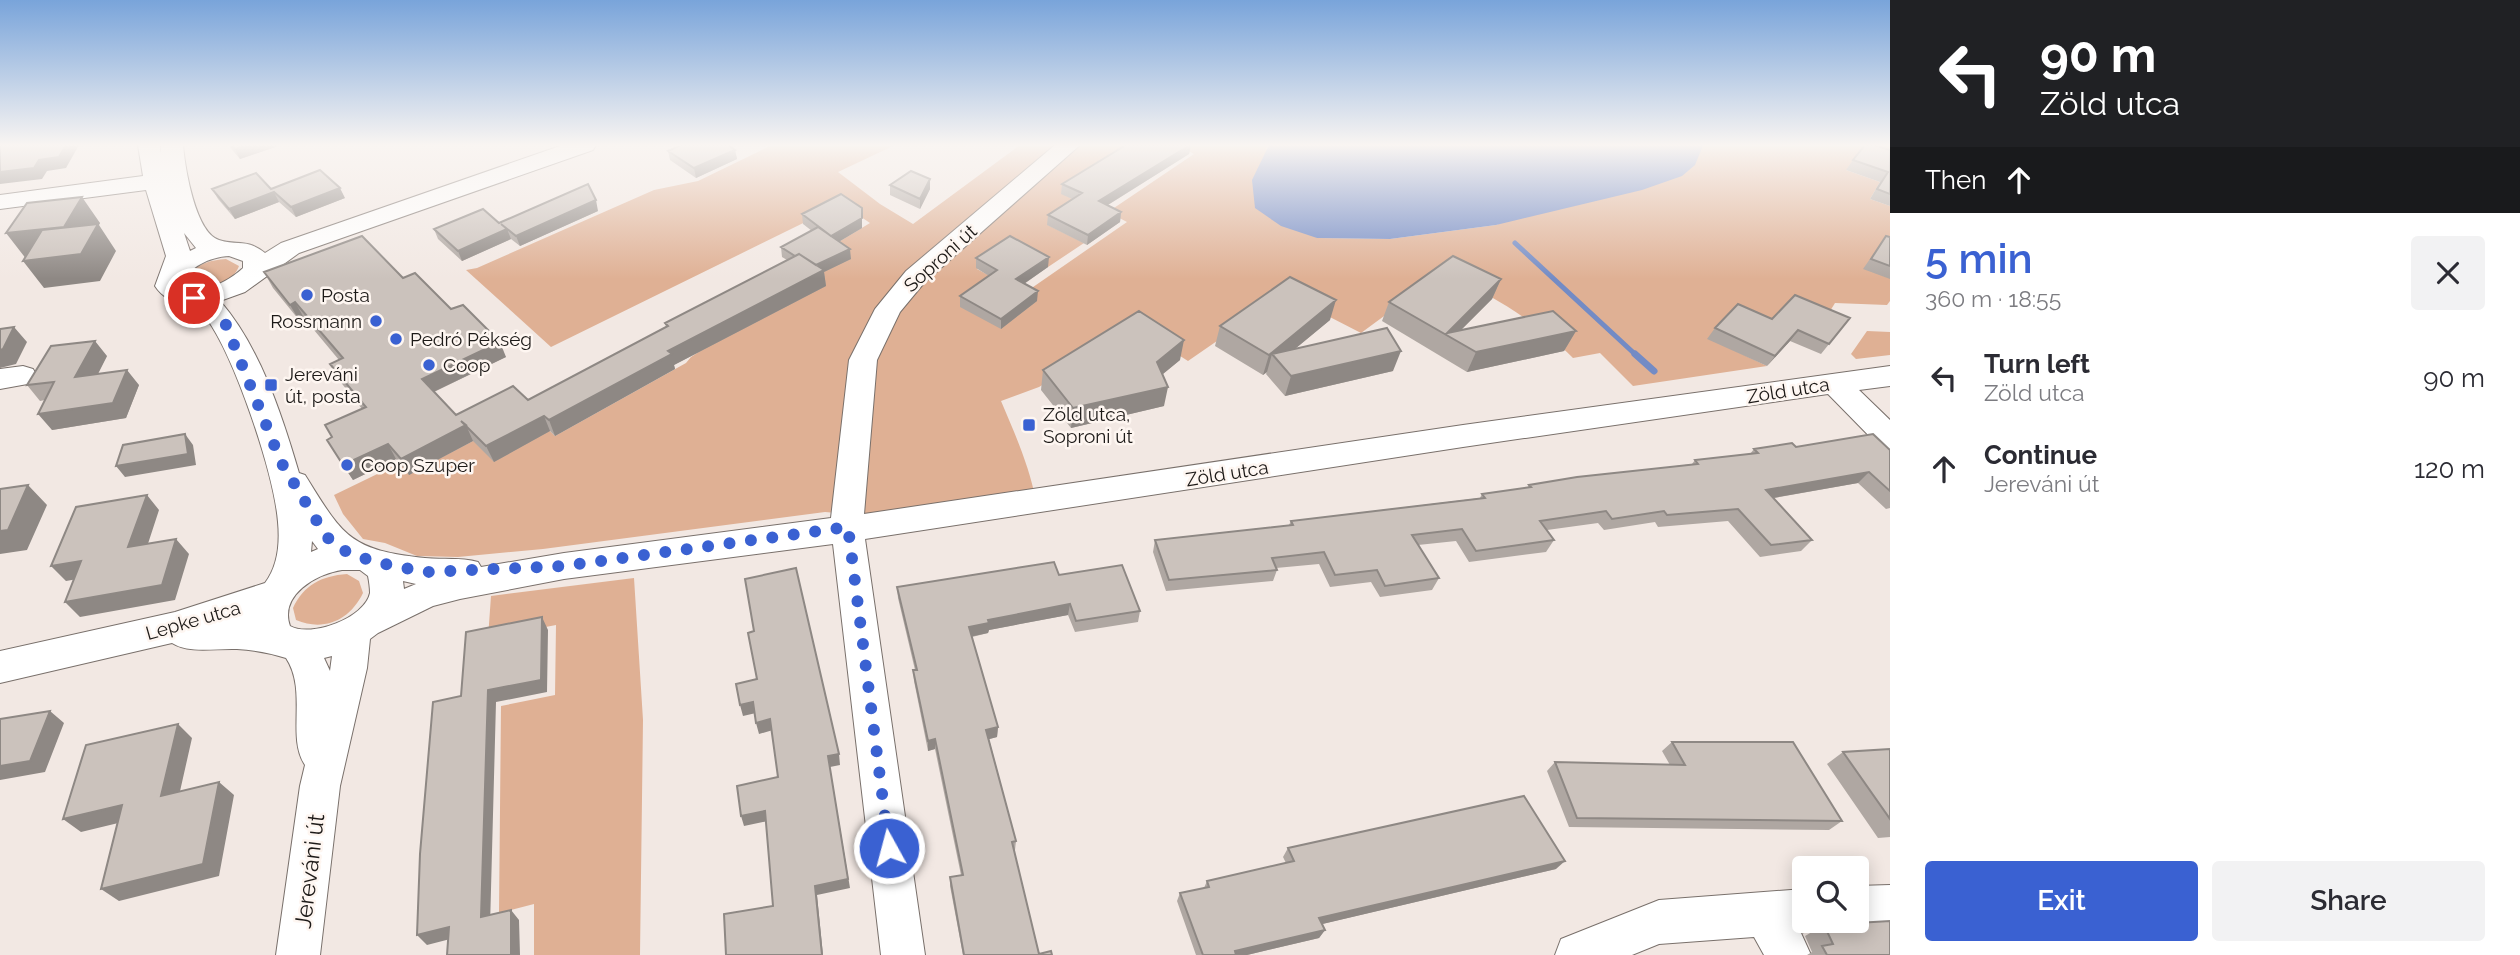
<!DOCTYPE html>
<meta charset="utf-8">
<style>
body{margin:0;font-family:Raleway,sans-serif;background:#f2f2f3;color:#2b2b33;height:100vh;display:flex;flex-direction:column;font-size:26px;white-space:nowrap}
*{box-sizing:border-box;margin:0}
p{font-size:23px;color:#7c7c81}
.icon{flex:none;width:38px;height:38px;fill:none;stroke:currentColor;stroke-width:2;stroke-linecap:round;stroke-linejoin:round}
.map{position:relative;flex:1;overflow:hidden}
.side{display:flex;flex-direction:column;background:#fff;width:630px}
.side>*{flex:none}
.guide{background:#202124;color:#fff;overflow:hidden}
.tools{position:absolute;left:1792px;top:856px;display:grid;gap:14px}
.tools a{display:grid;place-items:center;width:77px;height:77px;border-radius:7px;background:#fff;box-shadow:0 4px 18px #0003;font-size:35px}
.pin{position:absolute;display:grid;place-items:center;width:60px;height:60px;color:#fff;margin:-30px;border:4px solid #fff;border-radius:50%;box-shadow:0 2px 7px #0007}
.me{position:absolute;width:77px;margin:-38px;rotate:353deg;stroke-linejoin:round;filter:drop-shadow(0 0 5px #0008)}
.turn{display:flex;align-items:center;gap:24px;height:147px;padding:0 35px;font-size:32px}
.turn .icon{width:91px;height:91px;stroke-width:2.5}
.turn b{display:block;font-size:49px;line-height:60px}
.then{display:flex;align-items:center;height:66px;padding:0 35px;background:#0003;gap:14px;font-size:26px}
.round{display:grid;place-items:center;flex:none;width:74px;height:74px;border-radius:7px;background:#f2f2f3}
.summary{display:flex;align-items:center;justify-content:space-between;height:119px;padding:0 35px}
h1{font-size:42px;font-weight:600;line-height:52px;color:#3a61d2}
.action{display:flex;gap:14px;margin-top:auto;padding:14px 35px}
.action a{flex:1;height:80px;border-radius:7px;background:#3a61d2;color:#fff;font-size:28px;font-weight:600;line-height:80px;text-align:center}
.action a+a{background:#f2f2f3;color:#2b2b33}
ul{padding:0;list-style:none}
li{display:flex;align-items:center;gap:21px;height:91px;padding:0 35px}
li div{flex:1}
li b{display:block;font-size:26px}
li em{font-style:normal}
main{display:flex;flex:1;min-height:0}
.map>svg:first-child{display:block}
.green{fill:#dfb094}
.water{fill:#738bc5}
.lines{fill:none;stroke-linecap:round;stroke-linejoin:round}
.stream-far1{stroke:#738bc5;stroke-width:5}
.stream{stroke:#738bc5;stroke-width:7}
.minor-casing{stroke:#79706b;stroke-width:2}
.minor{fill:#fff;fill-rule:evenodd}
.wall{fill:#afa7a2}
.shaded-wall{fill:#8e8884}
.building{fill:#cbc2bc;stroke:#8e8884;stroke-width:2}
.route{stroke:#3a61d2;stroke-width:12;stroke-dasharray:0 21.6}
.poi-dot{fill:#3a61d2;stroke:#fef6f1;stroke-width:2.5}
.labels{text-anchor:middle;dominant-baseline:central;stroke-width:5;stroke-linejoin:round;paint-order:stroke}
.street-label{font-size:19px;fill:#1d1a18;stroke:#fef6f1}
.poi-label{font-size:19px;fill:#1d1a18;stroke:#fef6f1;text-anchor:start}
.near-street-label{font-size:23px;fill:#1d1a18;stroke:#fef6f1}
</style>
<main>
<div class="map">
<svg width="1890" height="955" viewBox="0 0 1890 955">
<rect width="100%" height="100%" fill="#f2e8e3"/>
<path class="green" d="M 772,145 L 895,145 L 838,172 L 880,204 L 913,224 L 1020,145 L 1141,145 L 1061,193 L 1080,203 L 1048,225 L 1084,243 L 1048,267 L 1009,247 L 977,269 L 1023,294 L 1127,222 L 1108,212 L 1194,154 L 1178,145 L 1269,145 L 1266,148 L 1317,238 L 1390,239 L 1496,225 L 1702,148 L 1702,145 L 1890,145 L 1890,162 L 1846,170 L 1880,182 L 1870,199 L 1890,206 L 1890,301 L 1887,305 L 1835,303 L 1824,321 L 1708,338 L 1767,366 L 1633,386 L 1600,353 L 1573,358 C 1533,319 1494,297 1444,272 L 1361,333 L 1285,294 L 1188,361 L 1136,328 L 1039,387 L 1001,401 C 1015,434 1029,465 1036,501 L 917,520 L 825,512 L 543,549 L 458,557 L 417,556 L 385,543 L 363,539 L 343,514 L 334,495 L 400,463 L 410,474 L 473,441 L 550,431 L 555,436 L 686,363 L 691,357 L 814,277 L 832,246 L 870,223 L 842,204 L 551,347 L 466,270 L 477,268 L 654,190 L 698,181 Z
M 226,259 L 239,266 C 233,284 204,292 189,283 L 187,279 C 194,264 211,260 226,259 Z
M 1867,331 L 1890,332 L 1890,355 L 1856,359 L 1851,354 Z
M 347,574 L 359,581 L 363,593 C 350,620 324,632 296,620 L 293,608 C 304,585 321,576 347,574 Z
M 634,578 L 643,720 L 640,955 L 534,955 L 534,904 L 499,913 L 501,706 L 555,695 L 556,625 L 488,638 L 491,596 Z"/>
<path class="water" d="M 1269,145 L 1702,145 L 1702,148 L 1695,165 L 1682,176 L 1642,190 L 1496,225 L 1390,239 L 1317,238 L 1281,226 L 1255,208 L 1252,180 Z"/>
<g class="lines">
<path class="stream-far1" d="M 1515,243 L 1637,356"/>
<path class="stream" d="M 1635,354 L 1654,371"/>
<g class="minor-casing">
<path id="minor" d="M 138,145 L 160,145 L 161,153 L 161,145 L 183,145 C 185,167 195,232 219,240 C 237,246 246,238 265,253 L 281,243 L 563,145 L 596,145 L 593,150 L 299,253 L 245,292 L 220,301 C 260,347 282,415 299,473 L 305,475 C 343,536 349,550 425,558 C 443,560 460,557 478,562 L 481,567 L 564,553 L 831,518 L 849,360 L 875,309 L 906,271 L 1055,145 L 1080,145 L 924,283 L 900,312 L 877,360 L 864,514 L 1463,425 L 1890,366 L 1890,386 L 1859,390 L 1890,420 L 1890,449 L 1879,446 L 1828,394 L 1463,447 L 865,539 L 925,955 L 881,955 L 833,544 L 564,579 L 460,599 L 433,606 L 378,633 L 370,639 L 367,668 L 340,786 L 320,955 L 276,955 L 300,786 L 305,765 C 286,737 308,691 286,658 C 270,653 254,650 237,649 C 216,648 189,654 172,643 L 0,683 L 0,651 L 175,612 L 265,583 C 278,566 280,543 278,522 C 274,473 235,358 207,319 C 192,299 170,309 155,286 L 166,256 L 146,190 L 0,209 L 0,195 L 143,176 ZM 184,233 L 196,248 L 190,251 ZM 229,256 L 243,261 L 243,268 C 228,282 200,297 181,285 C 188,267 210,257 229,256 ZM 312,541 L 318,549 L 311,552 ZM 342,570 L 360,570 L 368,576 C 369,581 370,588 370,593 C 365,618 311,638 290,626 C 279,595 316,574 342,570 ZM 403,581 L 416,584 L 404,589 ZM 332,656 L 330,671 L 324,658 Z
M 23,366 L 33,369 L 37,376 L 33,383 L 0,389 L 0,369 Z
M 1890,885 L 1890,929 L 1857,930 L 1842,923 L 1840,920 L 1857,920 L 1857,886 Z
M 1804,889 L 1804,920 L 1822,920 L 1819,926 L 1801,933 L 1811,955 L 1764,955 L 1754,937 L 1659,944 L 1632,955 L 1555,955 L 1561,939 L 1659,900 Z"/>
</g>
<use href="#minor" class="minor"/>
</g>
<path class="wall" d="M 228,145 L 281,145 L 240,159 Z
M 1126,145 L 1191,145 L 1189,154 L 1108,205 L 1121,212 L 1120,222 L 1087,245 L 1047,225 L 1048,215 L 1072,199 L 1061,194 L 1062,184 Z
M 729,146 L 735,150 L 737,159 L 696,178 L 670,160 L 668,151 Z
M 1890,150 L 1890,206 L 1870,199 L 1880,182 L 1846,170 L 1853,160 Z
M 930,179 L 930,189 L 920,209 L 890,195 L 890,185 Z
M 212,189 L 271,189 L 345,198 L 296,217 L 279,202 L 235,219 L 218,199 Z
M 598,211 L 520,246 L 511,239 L 462,261 L 438,239 L 434,229 L 499,223 Z
M 802,214 L 862,228 L 839,241 L 851,259 L 824,272 L 826,286 L 674,365 L 675,369 L 555,436 L 550,431 L 494,462 L 473,441 L 409,475 L 396,459 L 353,480 L 327,440 L 332,438 L 362,409 L 339,380 L 330,364 L 339,360 L 304,318 L 299,320 L 273,288 L 264,272 L 403,278 L 451,309 L 506,357 L 434,392 L 456,415 L 528,400 L 666,327 L 665,323 L 787,260 L 782,257 L 781,247 L 812,231 L 803,224 Z
M 1886,236 L 1890,237 L 1890,279 L 1863,269 Z
M 976,258 L 1048,267 L 1024,284 L 1037,301 L 1001,329 L 960,307 L 960,296 L 989,276 L 976,268 Z
M 1501,279 L 1492,299 L 1461,330 L 1576,331 L 1564,351 L 1467,372 L 1382,321 L 1389,302 Z
M 1850,318 L 1821,354 L 1790,341 L 1767,366 L 1707,339 L 1715,328 L 1772,319 Z
M 1330,320 L 1295,349 L 1393,371 L 1285,396 L 1266,374 L 1267,372 L 1263,375 L 1215,346 L 1220,326 Z
M 107,356 L 98,374 L 139,385 L 126,418 L 52,430 L 45,400 L 40,401 L 27,385 Z
M 1180,360 L 1163,374 L 1164,406 L 1071,428 L 1041,390 L 1043,370 Z
M 1796,447 L 1890,450 L 1890,508 L 1886,509 L 1858,483 L 1774,498 L 1812,540 L 1801,551 L 1760,557 L 1728,521 L 1658,527 L 1655,522 L 1604,530 L 1598,523 L 1547,530 L 1554,540 L 1546,552 L 1469,562 L 1456,541 L 1418,545 L 1439,578 L 1432,590 L 1380,597 L 1371,582 L 1330,587 L 1319,564 L 1276,568 L 1277,570 L 1273,581 L 1166,591 L 1153,552 L 1155,540 L 1289,525 L 1291,521 L 1480,498 L 1482,494 L 1527,488 L 1529,485 L 1692,464 L 1695,460 L 1750,454 L 1754,449 Z
M 1059,575 L 1140,611 L 1138,622 L 1075,632 L 1068,615 L 989,630 L 988,633 L 972,637 L 998,727 L 997,737 L 989,739 L 1016,841 L 1015,850 L 1014,850 L 1039,954 L 1052,955 L 963,955 L 950,886 L 950,877 L 961,875 L 935,749 L 928,751 L 914,681 L 913,670 L 915,670 L 898,598 L 897,587 Z
M 1672,742 L 1842,821 L 1829,830 L 1569,827 L 1547,771 L 1555,762 L 1670,765 L 1662,751 Z
M 1890,749 L 1890,837 L 1878,838 L 1827,764 L 1843,752 Z
M 1288,848 L 1556,869 L 1322,924 L 1325,930 L 1319,938 L 1247,955 L 1196,955 L 1177,901 L 1180,893 L 1204,888 L 1207,881 L 1286,863 L 1283,857 Z
M 1824,925 L 1890,955 L 1807,955 L 1812,952 L 1805,936 Z"/>
<path class="shaded-wall" d="M 66,145 L 79,145 L 66,168 L 47,171 L 42,179 L 0,184 L 0,172 L 39,160 Z
M 247,145 L 281,145 L 240,159 L 235,149 Z
M 1190,145 L 1191,145 L 1189,154 L 1098,211 L 1099,201 Z
M 735,150 L 737,159 L 696,178 L 694,168 Z
M 930,179 L 930,189 L 920,209 L 920,199 Z
M 340,188 L 345,198 L 296,217 L 291,207 Z
M 274,192 L 279,202 L 235,219 L 229,209 Z
M 82,197 L 100,223 L 99,225 L 116,251 L 100,281 L 44,288 L 23,261 L 27,260 L 6,233 Z
M 596,200 L 598,211 L 520,246 L 516,236 Z
M 862,208 L 862,228 L 832,246 L 831,236 Z
M 1121,212 L 1120,222 L 1087,245 L 1088,235 Z
M 507,229 L 511,239 L 462,261 L 458,251 Z
M 850,249 L 851,259 L 824,272 L 826,286 L 674,365 L 675,369 L 555,436 L 549,420 L 813,267 Z
M 1049,257 L 1048,267 L 1015,290 L 1016,279 Z
M 1501,279 L 1492,299 L 1453,338 L 1447,333 Z
M 1038,291 L 1037,301 L 1001,329 L 1001,319 Z
M 1336,300 L 1330,320 L 1279,362 L 1272,354 L 1267,372 L 1263,375 L 1269,355 Z
M 295,302 L 304,318 L 299,320 L 290,305 Z
M 14,327 L 27,342 L 16,364 L 0,368 L 0,350 Z
M 1798,330 L 1790,341 L 1767,366 L 1775,356 Z
M 1576,331 L 1564,351 L 1467,372 L 1476,352 Z
M 1184,340 L 1180,360 L 1153,382 L 1157,362 Z
M 95,341 L 107,356 L 88,393 L 75,377 Z
M 500,342 L 506,357 L 429,394 L 422,379 Z
M 1401,351 L 1393,371 L 1285,396 L 1291,376 Z
M 127,370 L 139,385 L 126,418 L 52,430 L 38,414 Z
M 1168,387 L 1164,406 L 1071,428 L 1073,408 Z
M 544,416 L 550,431 L 494,462 L 486,446 Z
M 466,425 L 473,441 L 409,475 L 401,459 Z
M 185,434 L 193,445 L 196,465 L 125,477 L 116,466 Z
M 388,444 L 396,459 L 353,480 L 343,465 Z
M 1869,472 L 1858,483 L 1756,501 L 1766,490 Z
M 28,485 L 47,505 L 27,550 L 0,554 L 0,531 Z
M 147,495 L 159,510 L 142,562 L 128,547 Z
M 176,539 L 189,554 L 175,600 L 80,617 L 65,602 Z
M 81,561 L 95,576 L 66,581 L 51,566 Z
M 1070,604 L 1068,615 L 989,630 L 988,633 L 969,637 L 969,627 L 988,620 Z
M 542,617 L 548,630 L 547,692 L 496,702 L 490,927 L 481,917 L 488,690 Z
M 753,702 L 756,713 L 743,716 L 740,705 Z
M 50,711 L 64,723 L 45,772 L 0,780 L 0,766 Z
M 770,719 L 773,730 L 759,734 L 756,723 Z
M 178,724 L 192,738 L 176,809 L 161,796 Z
M 998,727 L 997,737 L 986,740 L 986,730 Z
M 935,739 L 935,749 L 928,751 L 928,741 Z
M 839,754 L 840,765 L 830,767 L 850,888 L 817,895 L 823,955 L 822,955 L 815,886 L 828,756 Z
M 219,782 L 234,795 L 219,876 L 119,901 L 101,889 Z
M 122,805 L 139,818 L 81,832 L 63,819 Z
M 765,811 L 768,821 L 744,826 L 741,816 Z
M 1565,861 L 1556,869 L 1314,926 L 1319,918 Z
M 511,910 L 519,920 L 520,955 L 511,955 Z
M 449,927 L 458,937 L 427,945 L 417,935 Z
M 1325,930 L 1319,938 L 1247,955 L 1232,955 L 1235,951 Z"/>
<path class="building" d="M 0,145 L 66,145 L 59,157 L 39,160 L 34,168 L 0,172 Z
M 231,145 L 247,145 L 235,149 Z
M 681,145 L 728,145 L 735,150 L 694,168 L 668,151 Z
M 1126,145 L 1190,145 L 1099,201 L 1121,212 L 1088,235 L 1048,215 L 1082,193 L 1062,184 Z
M 1865,145 L 1874,145 L 1890,150 L 1890,194 L 1877,189 L 1888,172 L 1853,160 Z
M 320,170 L 340,188 L 291,207 L 274,192 L 229,209 L 212,189 L 256,173 L 271,189 Z
M 911,171 L 930,179 L 920,199 L 890,185 Z
M 588,184 L 596,200 L 516,236 L 501,224 L 507,229 L 458,251 L 434,229 L 483,209 L 499,223 Z
M 841,194 L 862,208 L 862,218 L 831,236 L 802,214 Z
M 82,197 L 64,227 L 6,233 L 27,203 Z
M 98,224 L 81,254 L 23,261 L 42,230 Z
M 818,227 L 850,249 L 816,265 L 799,254 L 795,256 L 781,247 Z
M 362,236 L 403,278 L 415,273 L 451,309 L 463,305 L 500,342 L 422,379 L 456,415 L 513,386 L 528,400 L 668,326 L 665,323 L 799,254 L 824,270 L 668,351 L 672,354 L 549,420 L 544,416 L 486,446 L 461,421 L 466,425 L 401,459 L 388,444 L 343,465 L 327,440 L 332,437 L 325,425 L 366,407 L 330,364 L 343,358 L 295,302 L 290,305 L 264,272 Z
M 1010,236 L 1049,257 L 1016,279 L 1038,291 L 1001,319 L 960,296 L 997,270 L 976,258 Z
M 1886,236 L 1890,237 L 1890,266 L 1871,259 Z
M 1453,256 L 1501,279 L 1447,333 L 1553,311 L 1576,331 L 1476,352 L 1389,302 Z
M 1290,277 L 1336,300 L 1269,355 L 1220,326 Z
M 1795,295 L 1850,318 L 1829,344 L 1798,330 L 1775,356 L 1715,328 L 1738,304 L 1772,319 Z
M 1139,311 L 1184,340 L 1157,362 L 1168,387 L 1073,408 L 1043,370 Z
M 14,327 L 3,349 L 0,350 L 0,329 Z
M 1387,328 L 1401,351 L 1291,376 L 1272,354 Z
M 95,341 L 75,377 L 127,370 L 113,403 L 38,414 L 54,382 L 27,385 L 51,346 Z
M 185,434 L 188,454 L 116,466 L 123,445 Z
M 1873,434 L 1890,450 L 1890,491 L 1869,472 L 1766,490 L 1812,540 L 1771,545 L 1738,509 L 1667,515 L 1664,511 L 1612,519 L 1606,511 L 1540,521 L 1554,540 L 1476,551 L 1462,529 L 1412,535 L 1439,578 L 1385,586 L 1377,570 L 1335,575 L 1324,552 L 1272,558 L 1277,570 L 1169,580 L 1155,540 L 1293,525 L 1291,521 L 1485,498 L 1482,494 L 1531,487 L 1529,485 L 1577,477 L 1698,464 L 1695,460 L 1758,453 L 1754,449 L 1792,443 L 1796,447 Z
M 28,485 L 8,530 L 0,531 L 0,489 Z
M 147,495 L 128,547 L 176,539 L 162,585 L 65,602 L 81,561 L 51,566 L 76,507 Z
M 1054,562 L 1059,575 L 1122,565 L 1140,611 L 1076,621 L 1070,604 L 988,620 L 989,623 L 969,627 L 998,727 L 986,730 L 1016,841 L 1012,842 L 1039,954 L 1051,951 L 1052,955 L 964,955 L 950,877 L 963,875 L 935,739 L 928,741 L 913,670 L 917,670 L 897,587 Z
M 796,568 L 839,754 L 828,756 L 848,879 L 815,886 L 822,955 L 726,955 L 724,914 L 773,906 L 765,811 L 741,816 L 737,786 L 778,777 L 770,719 L 756,723 L 753,702 L 740,705 L 736,684 L 757,679 L 748,633 L 754,631 L 745,579 Z
M 542,617 L 541,680 L 488,690 L 481,917 L 511,910 L 511,955 L 447,955 L 449,927 L 417,935 L 420,854 L 433,702 L 461,696 L 466,632 Z
M 50,711 L 30,761 L 0,766 L 0,719 Z
M 178,724 L 161,796 L 219,782 L 203,864 L 101,889 L 122,805 L 63,819 L 86,745 Z
M 1672,742 L 1793,742 L 1842,821 L 1577,818 L 1555,762 L 1685,765 Z
M 1890,749 L 1890,819 L 1843,752 Z
M 1524,796 L 1565,861 L 1319,918 L 1325,930 L 1235,951 L 1236,955 L 1203,955 L 1180,893 L 1209,887 L 1207,881 L 1294,861 L 1288,848 Z
M 1890,921 L 1890,955 L 1827,955 L 1822,946 L 1833,944 L 1824,925 Z"/>
<linearGradient id="sky" x2="0" y2="1"><stop stop-color="#79a4da"/><stop offset="0.52" stop-color="#f9f5f2"/><stop offset="1" stop-color="#f9f5f2" stop-opacity="0"/></linearGradient>
<rect width="1890" height="279" fill="url(#sky)"/>
<g class="lines">
<path class="route" d="M 194,298 L 211,305 L 226,325 L 281,462 L 318,523 L 328,538 L 340,549 L 374,562 L 426,572 L 564,566 L 848,527 L 889,848"/>
</g>
<g class="poi-dot">
<circle cx="307" cy="295" r="7"/>
<circle cx="376" cy="321" r="7"/>
<circle cx="396" cy="339" r="7"/>
<circle cx="429" cy="365" r="7"/>
<rect x="264" y="378" width="14" height="14" rx="3.5"/>
<rect x="1022" y="418" width="14" height="14" rx="3.5"/>
<circle cx="347" cy="465" r="7"/>
</g>
<g class="labels">
<g class="street-label">
<text transform="translate(940 258) rotate(-42)">Soproni út</text>
<text transform="translate(1788 390) rotate(-9)">Zöld utca</text>
<text transform="translate(1227 473) rotate(-9)">Zöld utca</text>
<text transform="translate(193 620) rotate(-16)">Lepke utca</text>
</g>
<g class="poi-label">
<text x="321" y="295">Posta</text>
<text x="362" y="321" text-anchor="end">Rossmann</text>
<text x="410" y="339">Pedró Pékség</text>
<text x="443" y="365">Coop</text>
<text x="285" y="374">Jereváni<tspan x="285" dy="22">út, posta</tspan></text>
<text x="1043" y="414">Zöld utca,<tspan x="1043" dy="22">Soproni út</tspan></text>
<text x="361" y="465">Coop Szuper</text>
</g>
<g class="near-street-label">
<text transform="translate(309 871) rotate(-83)">Jereváni út</text>
</g>
</g>
</svg>
<div class="tools">
<a><svg class="icon" aria-label="search" viewBox="0 0 24 24"><circle cx="10" cy="10" r="6"/><path d="M15 15l6 6"/></svg></a>
</div>
<div class="pin" style="left:194px;top:298px;background:#d93025"><svg class="icon" aria-label="arrive" viewBox="0 0 24 24"><path d="M6 21V4h12l-3 4 3 4H6"/></svg></div>
<svg class="me" style="left:889px;top:848px" viewBox="-20 -20 40 40"><circle r="17" fill="#3a61d2" stroke="#fff" stroke-width="3"/><path d="M0-11L8 9 0 5-8 9z" fill="#fff"/></svg>
</div>
<section class="side">
<div class="guide">
<div class="turn"><svg class="icon" aria-label="left" viewBox="0 0 24 24"><path d="M17 20v-9H6M10 6l-5 5 5 5"/></svg><div><b>90 m</b>Zöld utca</div></div>
<div class="then">Then<svg class="icon" aria-label="ahead" viewBox="0 0 24 24"><path d="M12 20V5M6 11l6-6 6 6"/></svg></div>
</div>
<div class="summary"><div><h1>5 min</h1><p>360 m · 18:55</p></div><a class="round"><svg class="icon" aria-label="close" viewBox="0 0 24 24"><path d="M6 6l12 12M18 6L6 18"/></svg></a></div>
<ul>
<li><svg class="icon" aria-label="left" viewBox="0 0 24 24"><path d="M17 20v-9H6M10 6l-5 5 5 5"/></svg><div><b>Turn left</b><p>Zöld utca</p></div><em>90 m</em></li>
<li><svg class="icon" aria-label="ahead" viewBox="0 0 24 24"><path d="M12 20V5M6 11l6-6 6 6"/></svg><div><b>Continue</b><p>Jereváni út</p></div><em>120 m</em></li>
</ul>
<div class="action"><a>Exit</a><a>Share</a></div>
</section>
</main>
